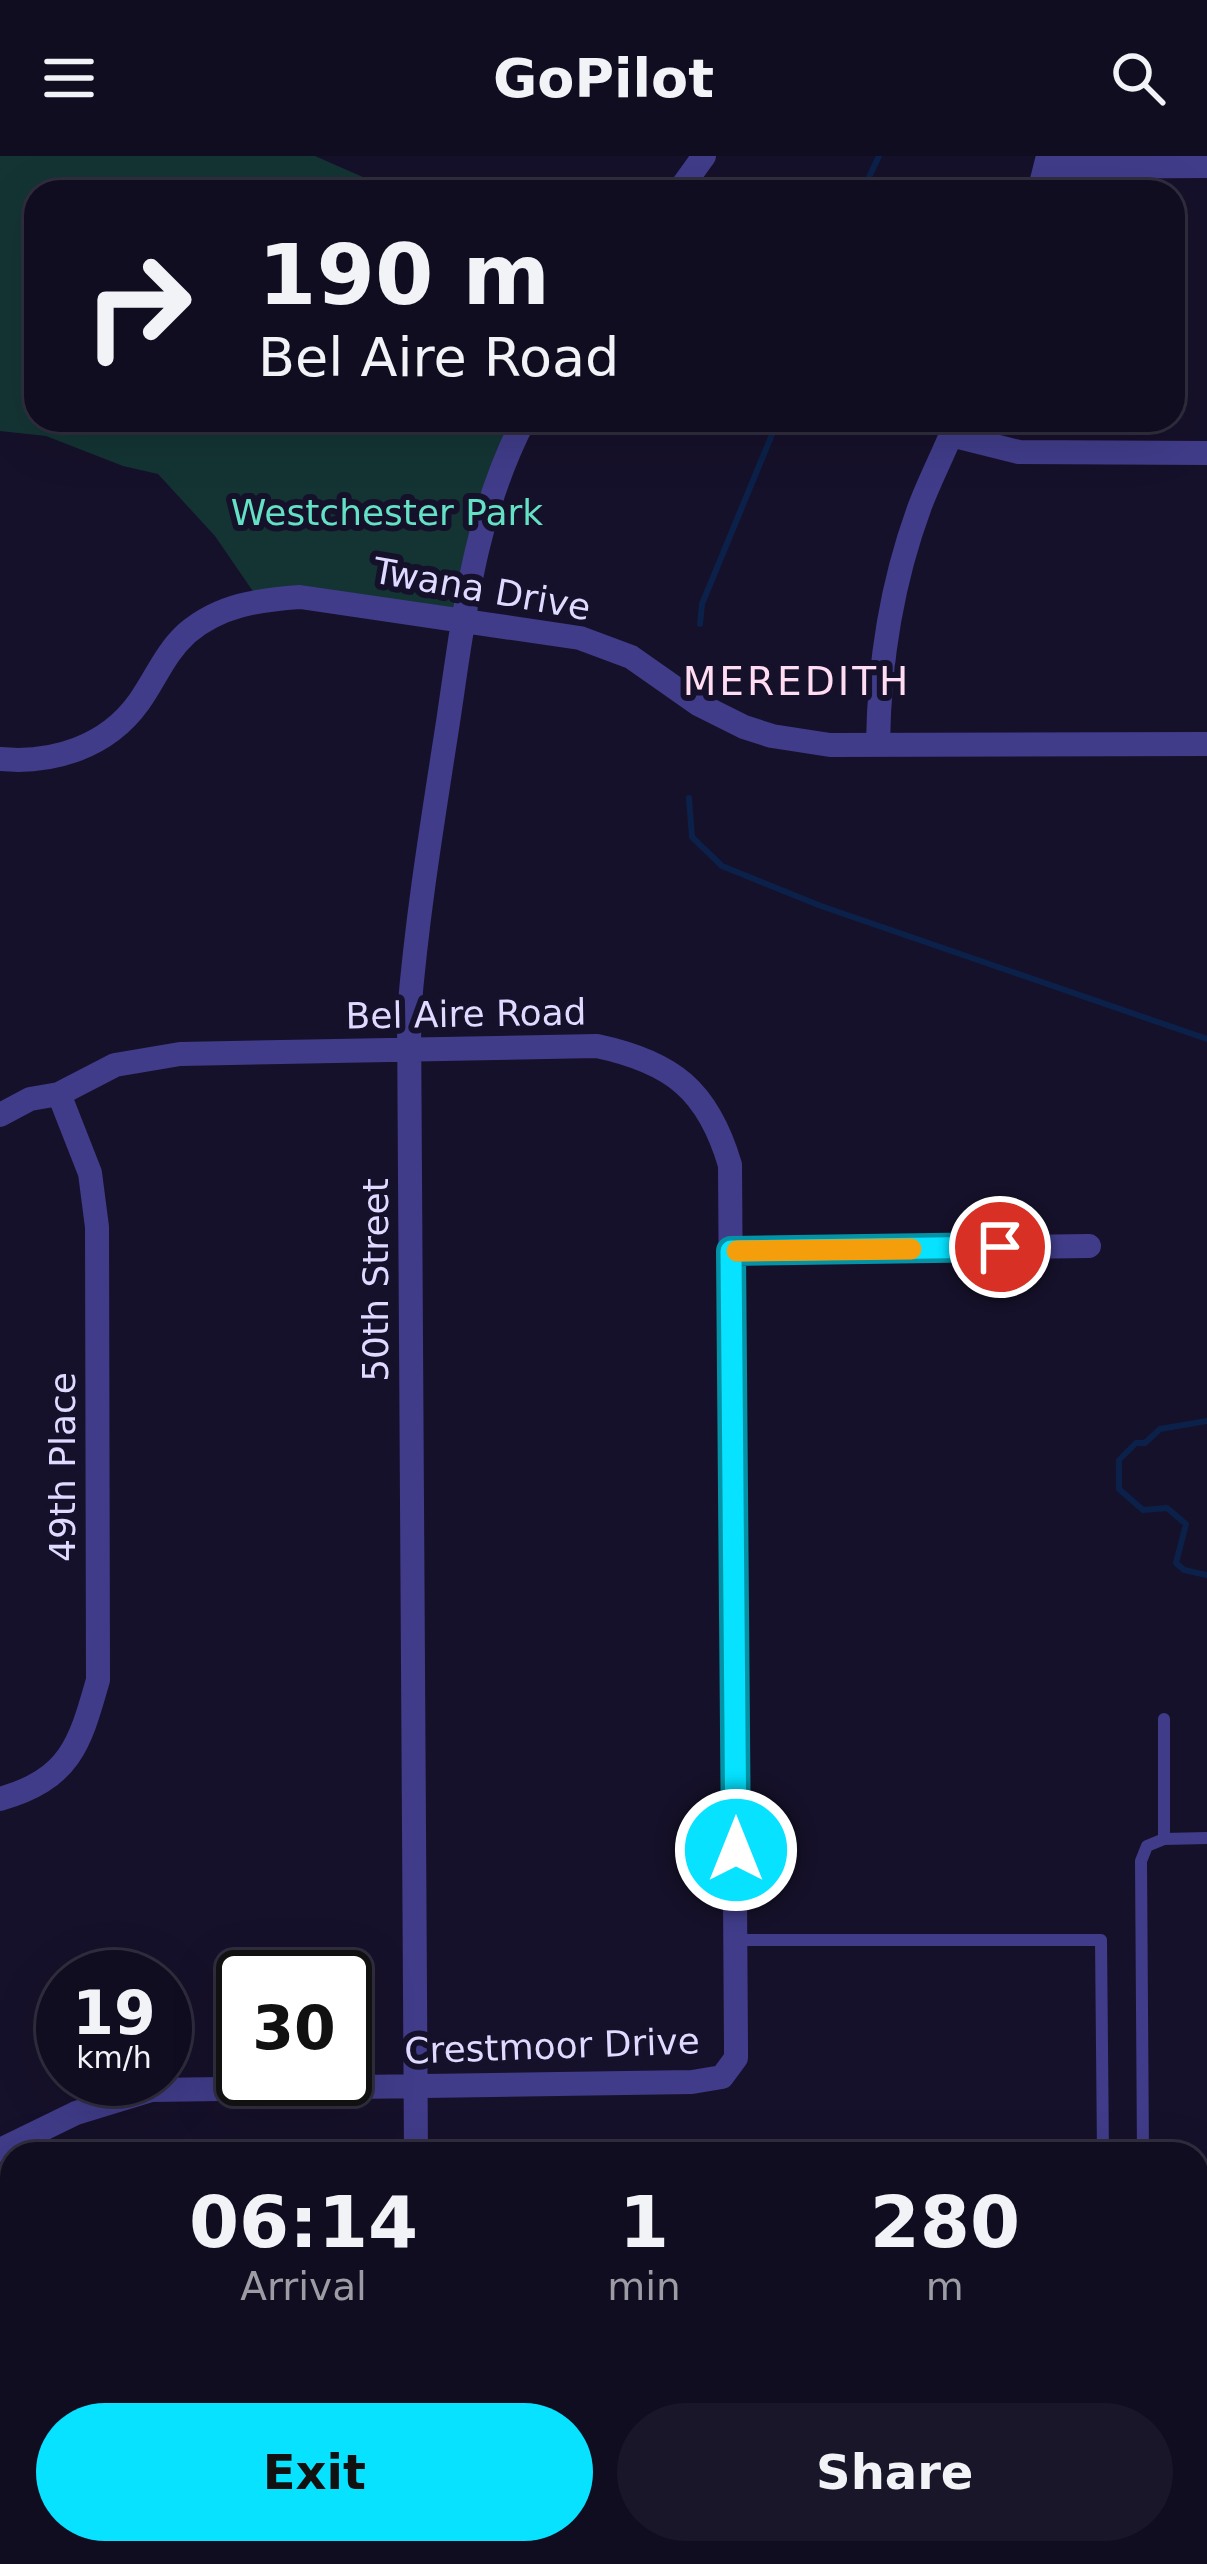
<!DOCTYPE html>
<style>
body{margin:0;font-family:"DejaVu Sans",sans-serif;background:#191629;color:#f1f3f6;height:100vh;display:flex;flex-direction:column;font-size:45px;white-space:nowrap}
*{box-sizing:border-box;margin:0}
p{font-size:39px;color:#9c9ca5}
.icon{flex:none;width:66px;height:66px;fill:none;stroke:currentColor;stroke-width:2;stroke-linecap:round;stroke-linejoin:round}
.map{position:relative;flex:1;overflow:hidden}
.side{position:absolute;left:0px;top:1986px;width:1209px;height:423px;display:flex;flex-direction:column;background:#100d20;border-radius:36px 36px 0 0;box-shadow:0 12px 48px #0002,0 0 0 3px #302d3e}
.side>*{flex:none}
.top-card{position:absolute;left:24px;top:24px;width:1161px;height:252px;border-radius:36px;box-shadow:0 12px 48px #0002,0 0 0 3px #302d3e;background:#100d20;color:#f1f3f6;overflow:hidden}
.speed{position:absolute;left:36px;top:1794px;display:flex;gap:24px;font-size:60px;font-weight:700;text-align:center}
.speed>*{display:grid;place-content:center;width:156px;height:156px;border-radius:50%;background:#100d20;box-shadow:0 12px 48px #0002,0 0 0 3px #302d3e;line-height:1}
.speed small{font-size:30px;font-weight:400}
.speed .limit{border:6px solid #111;border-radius:18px;background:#fff;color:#111}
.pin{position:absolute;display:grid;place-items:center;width:102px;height:102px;color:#fff;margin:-51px;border:6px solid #fff;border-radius:50%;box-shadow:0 3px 12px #0007}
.me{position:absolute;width:132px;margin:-66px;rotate:0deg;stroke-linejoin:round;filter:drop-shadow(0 0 9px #0008)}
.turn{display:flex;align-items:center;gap:42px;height:252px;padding:0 36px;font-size:54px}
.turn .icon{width:156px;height:156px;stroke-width:2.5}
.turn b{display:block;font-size:84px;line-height:102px}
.eta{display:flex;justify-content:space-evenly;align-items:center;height:204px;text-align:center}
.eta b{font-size:72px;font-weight:800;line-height:84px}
.primary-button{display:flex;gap:24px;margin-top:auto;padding:24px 36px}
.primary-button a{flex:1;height:138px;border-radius:72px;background:#06e2ff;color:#111;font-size:48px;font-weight:800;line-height:138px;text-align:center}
.primary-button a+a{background:#191629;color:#f1f3f6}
header{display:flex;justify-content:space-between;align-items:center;height:156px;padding:0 36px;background:#100d20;font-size:54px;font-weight:800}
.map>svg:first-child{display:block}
.green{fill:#143434}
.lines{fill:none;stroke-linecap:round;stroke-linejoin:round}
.stream{stroke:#0b2149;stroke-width:6}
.building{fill:#271d4b;stroke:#3e2f77;stroke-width:3}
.service{stroke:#403c89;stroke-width:12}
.minor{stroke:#403c89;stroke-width:24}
.secondary{stroke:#7771ff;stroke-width:30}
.route-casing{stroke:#0493a6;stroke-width:30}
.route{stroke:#06e2ff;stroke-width:21}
.slow{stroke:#f59e0b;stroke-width:21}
.labels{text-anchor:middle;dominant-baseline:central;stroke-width:12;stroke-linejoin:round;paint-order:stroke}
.park-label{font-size:36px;fill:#64e1c4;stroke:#16112a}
.street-label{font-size:36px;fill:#dfdaff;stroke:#16112a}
.neighbourhood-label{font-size:39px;letter-spacing:3px;fill:#ffdcf2;stroke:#16112a}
</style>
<header><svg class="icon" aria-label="menu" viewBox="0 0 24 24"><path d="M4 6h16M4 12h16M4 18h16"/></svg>GoPilot<svg class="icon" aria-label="search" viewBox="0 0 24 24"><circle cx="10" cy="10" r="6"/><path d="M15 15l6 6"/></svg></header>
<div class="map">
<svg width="1207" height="2408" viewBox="0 0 1207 2408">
<rect width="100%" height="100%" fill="#16112a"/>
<path class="green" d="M 0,0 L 315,0 L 397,36 L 36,36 L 36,264 L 524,264 L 464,463 L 259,444 L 215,380 L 158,318 L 123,310 L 46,280 L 0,275 Z"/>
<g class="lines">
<path class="stream" d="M 862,36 L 879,0
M 700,468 L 702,448 L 778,264
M 689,642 L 692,681 L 722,710 L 821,750 L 1207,883
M 1207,1265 L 1160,1273 L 1145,1287 L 1136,1287 L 1119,1304 L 1119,1333 L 1143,1354 L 1167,1352 L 1186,1368 L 1176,1407 L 1184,1414 L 1207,1419"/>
</g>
<path class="building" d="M 222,2397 L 256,2397 L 256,2408 L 215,2408 L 215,2400 Z"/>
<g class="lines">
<path class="service" d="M 1164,1563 L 1164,1683
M 736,1784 L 1101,1784 L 1103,1998
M 1143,1998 L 1141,1705 L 1147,1690 L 1164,1683 L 1207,1682
M 1197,2161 L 1207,2157
M 190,2408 L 190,2397"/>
<path class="minor" d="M 1046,11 L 1207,10
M 678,36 L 704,0
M 1039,36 L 1048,0
M 951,279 L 1019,296 L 1207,297
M 878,589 C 879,507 891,428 920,350 C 931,321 946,293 957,264
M 0,603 C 53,608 107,591 139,546 C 156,522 165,497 187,477 C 220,449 258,444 300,441 L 580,482 L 631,501 L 698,548 L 744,571 L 772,580 L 830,589 L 1207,588
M 0,959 L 30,943 L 59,938 L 115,909 L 180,898 L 597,890 C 672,906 708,934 730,1009 L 736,1890 L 736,1902 L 722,1921 L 692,1926 L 151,1934 L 76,1957 L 0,1994
M 731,1095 L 1089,1090
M 0,1643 C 71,1623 80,1587 98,1524 L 97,1071 L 90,1017 L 59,938
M 416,1998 L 409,858 C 417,759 433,663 448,566 C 464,459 474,361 524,264
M 419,2397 L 419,2408
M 784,2397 L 784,2408
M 1101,2397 L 1101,2408
M 26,2408 L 27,2397"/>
<path class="secondary" d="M 1197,2247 L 1207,2247
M 0,2260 L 12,2260"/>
</g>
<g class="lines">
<g class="route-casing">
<path id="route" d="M 736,1694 L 731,1095 L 1000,1091"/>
</g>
<use href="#route" class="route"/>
<path class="slow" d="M 737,1095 L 911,1093"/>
</g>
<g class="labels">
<g class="park-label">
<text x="387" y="356">Westchester Park</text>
</g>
<g class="street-label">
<text transform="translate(482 433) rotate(10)">Twana Drive</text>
<text transform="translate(466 858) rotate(-1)">Bel Aire Road</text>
<text transform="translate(375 1124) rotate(-90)">50th Street</text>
<text transform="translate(62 1311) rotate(-90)">49th Place</text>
<text transform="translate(552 1890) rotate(-2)">Crestmoor Drive</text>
</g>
<g class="neighbourhood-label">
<text x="797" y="525">MEREDITH</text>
</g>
</g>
</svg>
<div class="speed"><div>19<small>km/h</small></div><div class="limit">30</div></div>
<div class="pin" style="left:1000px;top:1091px;background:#d93025"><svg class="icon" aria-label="arrive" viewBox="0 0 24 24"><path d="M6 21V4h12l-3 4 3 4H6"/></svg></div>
<svg class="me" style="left:736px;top:1694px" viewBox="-20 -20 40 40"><circle r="17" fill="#06e2ff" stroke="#fff" stroke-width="3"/><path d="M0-11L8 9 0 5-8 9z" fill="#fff"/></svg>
<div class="top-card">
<div class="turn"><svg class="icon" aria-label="right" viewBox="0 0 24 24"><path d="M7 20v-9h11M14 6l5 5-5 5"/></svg><div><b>190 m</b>Bel Aire Road</div></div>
</div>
<section class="side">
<div class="eta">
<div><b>06:14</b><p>Arrival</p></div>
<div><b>1</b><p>min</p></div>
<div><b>280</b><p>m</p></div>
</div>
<div class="primary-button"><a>Exit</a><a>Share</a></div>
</section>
</div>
